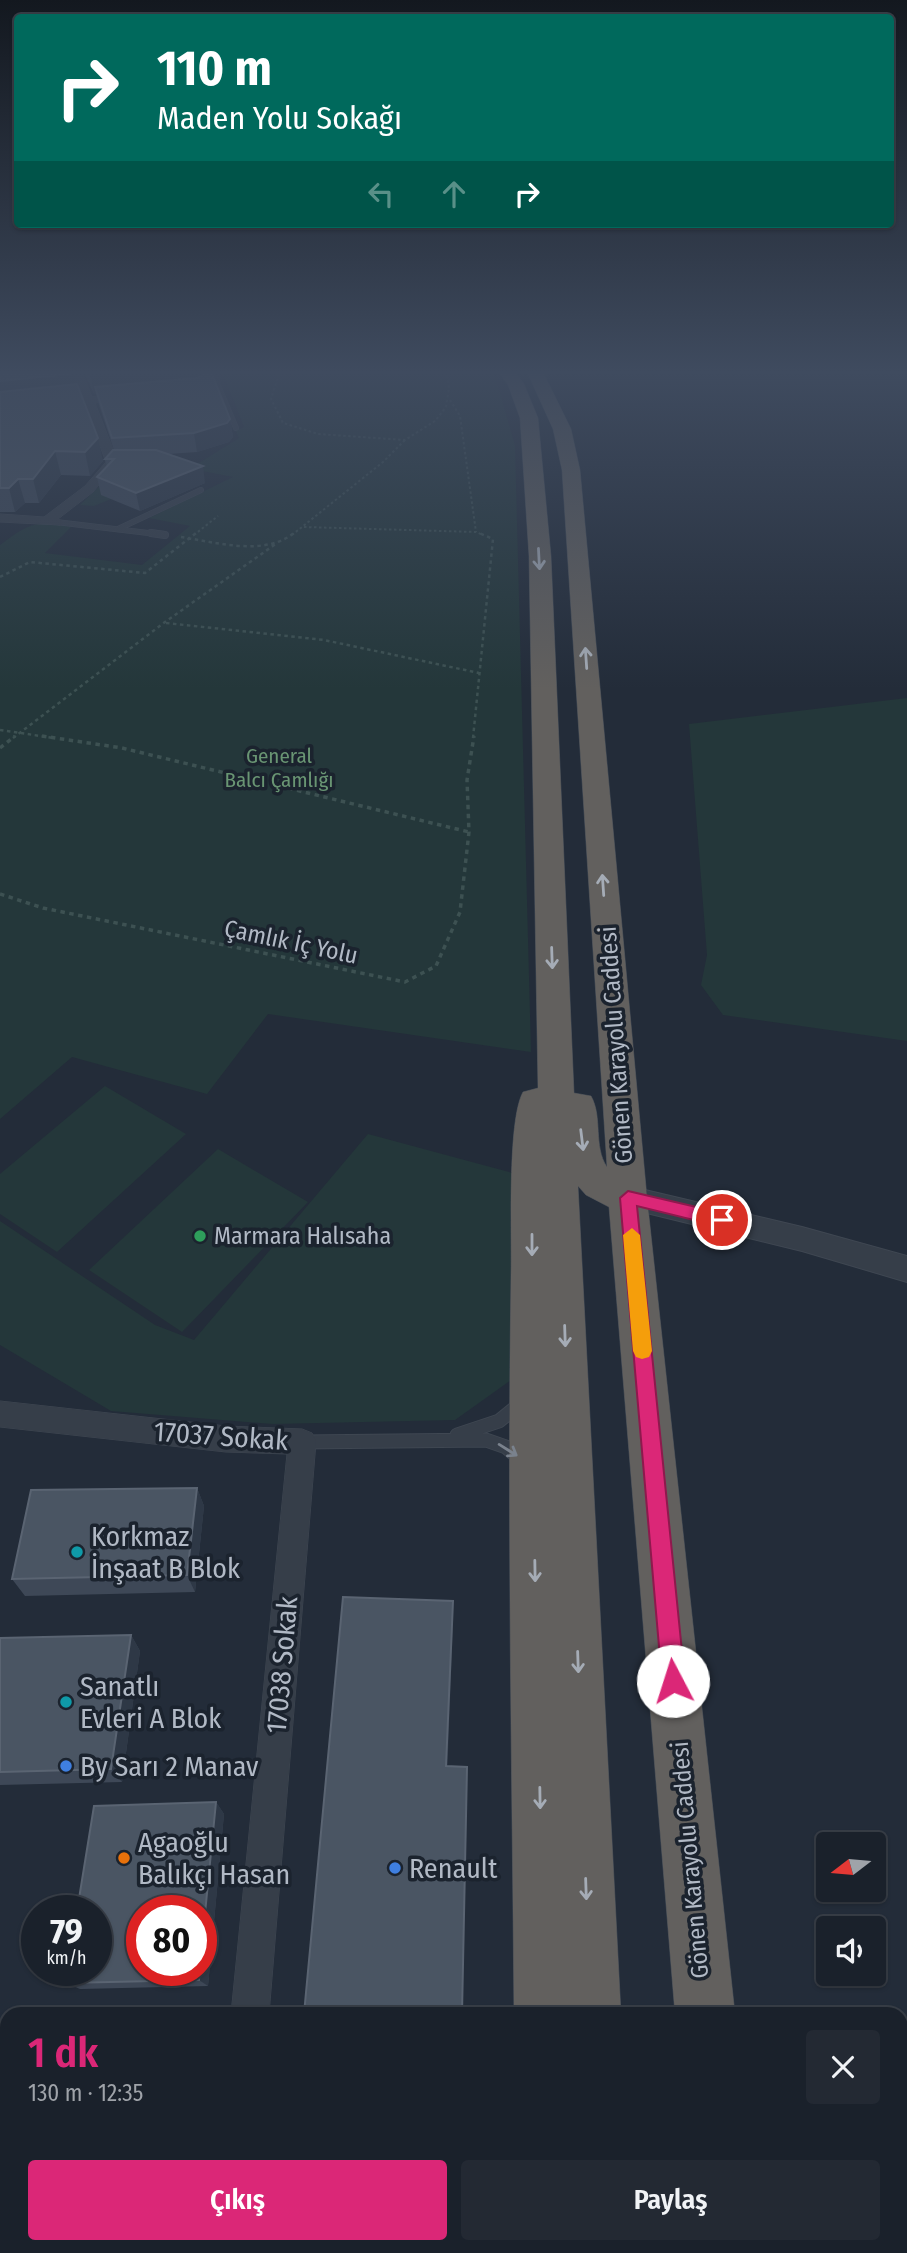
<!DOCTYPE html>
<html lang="tr">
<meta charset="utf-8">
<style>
body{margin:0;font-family:"Fira Sans Condensed",sans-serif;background:#232933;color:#f1f3f6;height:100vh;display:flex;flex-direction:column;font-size:26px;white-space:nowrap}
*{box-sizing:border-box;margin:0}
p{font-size:23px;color:#9fa3a9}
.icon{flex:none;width:38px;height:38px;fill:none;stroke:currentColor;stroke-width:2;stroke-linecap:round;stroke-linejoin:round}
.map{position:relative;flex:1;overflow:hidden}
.sheet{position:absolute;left:0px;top:2007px;width:908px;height:247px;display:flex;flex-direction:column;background:#1a212b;border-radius:21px 21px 0 0;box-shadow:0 2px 5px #0004,0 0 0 2px #383e47}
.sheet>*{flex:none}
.banner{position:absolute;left:14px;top:14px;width:880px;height:214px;border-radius:7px;box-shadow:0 2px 5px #0004,0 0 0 2px #383e47;background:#00695c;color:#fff;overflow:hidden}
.needle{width:46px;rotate:254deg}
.tools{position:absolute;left:816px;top:1832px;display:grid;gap:14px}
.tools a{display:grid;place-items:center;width:70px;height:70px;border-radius:7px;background:#1a212b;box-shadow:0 2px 5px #0004,0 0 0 2px #383e47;font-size:35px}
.speed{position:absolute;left:21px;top:1895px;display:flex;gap:14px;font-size:35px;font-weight:700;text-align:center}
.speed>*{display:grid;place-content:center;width:91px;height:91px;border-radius:50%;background:#1a212b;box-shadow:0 2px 5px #0004,0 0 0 2px #383e47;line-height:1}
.speed small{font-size:18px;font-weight:400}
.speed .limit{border:10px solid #d22;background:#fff;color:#111}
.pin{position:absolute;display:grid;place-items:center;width:60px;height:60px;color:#fff;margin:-30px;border:4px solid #fff;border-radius:50%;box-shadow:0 2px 7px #0007}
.me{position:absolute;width:77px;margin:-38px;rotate:355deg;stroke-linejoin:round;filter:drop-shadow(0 0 5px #0008)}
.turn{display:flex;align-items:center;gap:24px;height:147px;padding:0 28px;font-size:32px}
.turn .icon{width:91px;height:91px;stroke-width:2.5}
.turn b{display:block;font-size:49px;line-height:60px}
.lanes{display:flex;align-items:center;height:66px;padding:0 28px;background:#0003;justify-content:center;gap:35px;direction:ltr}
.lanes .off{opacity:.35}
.round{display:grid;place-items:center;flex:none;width:74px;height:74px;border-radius:7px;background:#232933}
.summary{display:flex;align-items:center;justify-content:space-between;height:119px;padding:0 28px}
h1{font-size:42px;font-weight:600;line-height:52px;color:#db2777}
.action{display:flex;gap:14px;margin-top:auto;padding:14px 28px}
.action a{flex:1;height:80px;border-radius:7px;background:#db2777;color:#fff;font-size:28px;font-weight:600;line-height:80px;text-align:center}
.action a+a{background:#232933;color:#f1f3f6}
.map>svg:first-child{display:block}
.green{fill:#24373a}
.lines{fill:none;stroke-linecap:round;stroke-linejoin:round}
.service-far2-casing{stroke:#3f4752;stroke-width:6}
.service-far1-casing{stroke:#3f4752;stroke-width:8}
.service-casing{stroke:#3f4752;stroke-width:15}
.minor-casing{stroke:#3f4752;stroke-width:1}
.tertiary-casing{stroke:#3f4752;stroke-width:2}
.trunk-casing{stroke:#414954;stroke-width:1}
.path-far2{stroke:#3d5152;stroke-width:2;stroke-dasharray:2.5 2.5;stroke-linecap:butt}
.path-far1{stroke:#3d5152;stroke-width:2.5;stroke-dasharray:3.5 3.5;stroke-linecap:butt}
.path{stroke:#3d5152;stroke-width:3.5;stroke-dasharray:4.5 4.5;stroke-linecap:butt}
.service-far2{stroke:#363e49;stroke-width:5}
.service-far1{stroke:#363e49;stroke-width:7}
.service{stroke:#363e49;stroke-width:13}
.minor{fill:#363e49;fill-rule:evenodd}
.tertiary{fill:#363e49;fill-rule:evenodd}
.trunk{fill:#62605e;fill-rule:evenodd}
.wall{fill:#3e4857}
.shaded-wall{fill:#2e3846}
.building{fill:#4a5563;stroke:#5a6472;stroke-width:2}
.oneway{stroke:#a5acb6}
.oneway2{stroke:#7a828d}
.route{fill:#db2777;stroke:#8e194d;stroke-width:2}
.slow{fill:#f59e0b}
.leisure-dot{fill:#2e9e5b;stroke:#1b232e;stroke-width:2.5}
.culture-dot{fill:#0f9aa8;stroke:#1b232e;stroke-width:2.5}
.shop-dot{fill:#3f7fe0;stroke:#1b232e;stroke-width:2.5}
.food-dot{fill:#e8710a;stroke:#1b232e;stroke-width:2.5}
.labels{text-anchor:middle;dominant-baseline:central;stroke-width:7;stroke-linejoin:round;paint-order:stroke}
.far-park-label{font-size:21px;fill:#699573;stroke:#1b232e}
.street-label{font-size:24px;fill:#b1b9c5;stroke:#1b232e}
.poi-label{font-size:24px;fill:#b1b9c5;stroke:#1b232e;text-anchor:start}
.near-street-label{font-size:28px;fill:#b1b9c5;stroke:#1b232e}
.near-poi-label{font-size:28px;fill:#b1b9c5;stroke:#1b232e;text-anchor:start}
</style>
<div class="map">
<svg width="907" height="2253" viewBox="0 0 907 2253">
<rect width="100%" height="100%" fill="#232c39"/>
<path class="green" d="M 223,374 L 492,374 L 497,382 L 515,446 L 531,1052 L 268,1014 L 207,1094 L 72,1057 L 0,1119 L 0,545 C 28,524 36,519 71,527 L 45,553 L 142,565 L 190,526 L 149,518 L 233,477 L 187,468 L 94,506 L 80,505 L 108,478 L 196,465 L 239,438 L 236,431 L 244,427 Z
M 907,698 L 907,1041 L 723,1015 L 701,985 L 707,955 L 689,724 Z
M 105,1086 L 186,1134 L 57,1252 L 0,1214 L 0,1174 Z
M 368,1134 L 520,1175 L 518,1375 L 455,1420 L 273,1424 L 111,1411 L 0,1345 L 0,1221 L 155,1325 L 194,1340 Z
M 218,1149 L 308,1202 L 182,1332 L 89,1270 Z"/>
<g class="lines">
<g class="service-far2-casing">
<path id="service-far2" d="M 216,381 L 236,428
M 56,522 L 165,535
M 118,529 L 201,490"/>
</g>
<g class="service-far1-casing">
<path id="service-far1" d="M 151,533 L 165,535"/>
</g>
<g class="service-casing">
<path id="service" d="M 457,1435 L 499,1421 L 520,1404
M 303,1442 L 486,1440 L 506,1447 L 519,1458"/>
</g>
<g class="minor-casing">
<path id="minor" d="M 73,374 L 83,374 L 92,397 L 126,394 L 131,397 L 95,403 L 118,462 L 93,492 L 58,519 L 62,522 L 60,525 L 0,522 L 0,514 L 44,517 L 85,486 L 106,462 L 84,404 L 0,412 L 0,406 L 82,398 Z
M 209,374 L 219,374 L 220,383 L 212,389 L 184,393 L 184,389 L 211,380 Z
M 0,1401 L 226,1426 L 302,1429 L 312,1433 L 316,1442 L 269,2014 L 231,2014 L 287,1454 L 226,1452 L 0,1427 Z
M 208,2247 L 250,2247 L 250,2253 L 208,2253 Z"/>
</g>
<g class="tertiary-casing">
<path id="tertiary" d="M 628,1186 L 802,1227 L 907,1256 L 907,1282 L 802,1251 L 618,1206 L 613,1198 L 618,1190 Z"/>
</g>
<g class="trunk-casing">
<path id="trunk" d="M 500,374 L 517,374 L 524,384 L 538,418 L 551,556 L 574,1093 L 591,1096 C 603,1117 593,1146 607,1167 L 562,470 L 553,429 L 528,374 L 544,374 L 571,429 L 580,470 L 647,1198 L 735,2014 L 675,2014 L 609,1207 L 586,1195 L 578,1186 L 621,2014 L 514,2014 C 512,1768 507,1521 511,1275 C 512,1235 507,1121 523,1092 L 538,1088 L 529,556 L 520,418 L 508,385 Z
M 514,2247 L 633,2247 L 633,2253 L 515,2253 Z
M 693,2247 L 761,2247 L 761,2253 L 693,2253 Z"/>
</g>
<path class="path-far2" d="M 279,374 L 271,399 L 283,423 L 318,434 L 405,440 L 435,421 L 446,407 L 449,388 L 447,374
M 450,400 L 460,416 L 476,532
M 304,527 L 476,532 L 483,535
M 194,535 L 218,516
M 292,535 L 383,462 L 405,440"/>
<path class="path-far1" d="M 181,537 C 215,542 264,557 294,533
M 0,577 L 30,562 L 145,573 L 196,533
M 166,623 L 324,640 L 479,673
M 0,730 L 54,738
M 13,738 L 165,622 L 277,543
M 473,738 L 493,539 L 479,533"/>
<path class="path" d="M 42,736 L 122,748 L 469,832
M 0,748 L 15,736
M 0,894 L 43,908 L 405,982 L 436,966 L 460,912 L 469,832 L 467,780 L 474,736"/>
<use href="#service-far2" class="service-far2"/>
<use href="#service-far1" class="service-far1"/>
<use href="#service" class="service"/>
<use href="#minor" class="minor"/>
<use href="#tertiary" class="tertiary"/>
<use href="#trunk" class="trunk"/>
</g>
<path class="wall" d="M 0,374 L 74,374 L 76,385 L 103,461 L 90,476 L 61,475 L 39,503 L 25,503 L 15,512 L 0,512 Z
M 85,374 L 212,374 L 230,419 L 233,437 L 229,442 L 197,452 L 168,454 L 205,483 L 140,511 L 101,495 L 97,477 L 107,467 L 105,459 L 114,450 L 99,405 L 96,394 L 94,394 Z
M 197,1488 L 204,1506 L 195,1592 L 25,1596 L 12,1579 Z
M 131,1635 L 140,1651 L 122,1782 L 0,1785 L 0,1638 Z
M 216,1802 L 224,1814 L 208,1986 L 80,1989 L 66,1983 Z"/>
<path class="shaded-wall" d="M 74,374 L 78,396 L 0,404 L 0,381 Z
M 90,374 L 207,374 L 206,380 L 95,387 L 96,394 L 94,394 Z
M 230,419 L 233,437 L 229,442 L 197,452 L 194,433 Z
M 98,438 L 103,461 L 90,476 L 85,452 Z
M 55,451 L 61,475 L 39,503 L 33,479 Z
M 203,466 L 205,483 L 140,511 L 136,493 Z
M 18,479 L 25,503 L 15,512 L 9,488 Z
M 197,1488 L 204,1506 L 195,1592 L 187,1575 Z
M 453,1601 L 453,1622 L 447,1782 L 446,1766 Z
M 131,1635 L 140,1651 L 122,1782 L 111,1769 Z
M 216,1802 L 224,1814 L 208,1986 L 199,1980 L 200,1970 L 201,1970 L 201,1954 Z
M 163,2247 L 174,2247 L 174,2253 L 163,2253 Z"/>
<path class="building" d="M 0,374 L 70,374 L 0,381 Z
M 204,374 L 212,374 L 230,419 L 227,423 L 194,433 L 112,438 L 95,387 L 197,378 Z
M 77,384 L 98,438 L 85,452 L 55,451 L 33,479 L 18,479 L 9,488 L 0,488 L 0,392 Z
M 113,450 L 156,450 L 203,466 L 136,493 L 97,477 L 114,459 L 105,459 Z
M 197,1488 L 187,1575 L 12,1579 L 31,1490 Z
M 343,1597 L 453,1601 L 446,1766 L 467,1767 L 462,2014 L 304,2014 Z
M 131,1635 L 111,1769 L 0,1772 L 0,1638 Z
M 216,1802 L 201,1954 L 201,1911 L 142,1911 L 142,1970 L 200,1970 L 199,1980 L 66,1983 L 68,1970 L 96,1970 L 96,1911 L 77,1911 L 94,1806 Z
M 10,2247 L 163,2247 L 163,2253 L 9,2253 Z"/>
<defs><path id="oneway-shaft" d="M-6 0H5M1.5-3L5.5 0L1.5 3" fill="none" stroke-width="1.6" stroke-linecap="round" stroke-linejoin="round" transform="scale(1.75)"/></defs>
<g class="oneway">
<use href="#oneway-shaft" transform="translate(539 559) rotate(87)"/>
<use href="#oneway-shaft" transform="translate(586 658) rotate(-94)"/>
<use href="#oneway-shaft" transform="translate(603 885) rotate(-94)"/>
<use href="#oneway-shaft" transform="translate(552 958) rotate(88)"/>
<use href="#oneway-shaft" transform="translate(582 1140) rotate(83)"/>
<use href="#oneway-shaft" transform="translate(532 1245) rotate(90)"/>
<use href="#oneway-shaft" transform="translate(565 1336) rotate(88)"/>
<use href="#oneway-shaft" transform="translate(535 1571) rotate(89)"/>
<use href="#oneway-shaft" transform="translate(578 1662) rotate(88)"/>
<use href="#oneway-shaft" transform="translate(540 1798) rotate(89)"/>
<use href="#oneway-shaft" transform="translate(586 1889) rotate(88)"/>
</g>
<use class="oneway2" href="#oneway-shaft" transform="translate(508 1450) rotate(32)"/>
<linearGradient id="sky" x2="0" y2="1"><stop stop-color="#13181f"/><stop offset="0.54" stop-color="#3f4b5f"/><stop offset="1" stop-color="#3f4b5f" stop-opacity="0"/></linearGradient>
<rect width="907" height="689" fill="url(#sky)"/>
<path class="route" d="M 628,1191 L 722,1213 L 731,1220 L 722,1227 L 637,1206 L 685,1681 L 681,1689 L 673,1692 L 665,1689 L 662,1681 L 620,1198 Z"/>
<path class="slow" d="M 632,1228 L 640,1235 L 652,1351 L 649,1357 L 642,1359 L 636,1357 L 633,1351 L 623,1235 Z"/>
<circle class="leisure-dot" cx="200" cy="1236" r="7"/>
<g class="culture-dot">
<circle cx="77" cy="1552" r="7"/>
<circle cx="66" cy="1702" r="7"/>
</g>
<g class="shop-dot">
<circle cx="66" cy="1766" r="7"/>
<circle cx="395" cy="1868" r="7"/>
</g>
<circle class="food-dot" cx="124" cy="1858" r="7"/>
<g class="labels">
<g class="far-park-label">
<text x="279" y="756">General<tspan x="279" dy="24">Balcı Çamlığı</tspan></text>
</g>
<g class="street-label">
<text transform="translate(291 942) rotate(12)">Çamlık İç Yolu</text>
<text transform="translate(616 1045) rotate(-94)">Gönen Karayolu Caddesi</text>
<text transform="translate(690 1860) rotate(-95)">Gönen Karayolu Caddesi</text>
</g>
<g class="poi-label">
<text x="214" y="1236">Marmara Halısaha</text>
</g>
<g class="near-street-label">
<text transform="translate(221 1436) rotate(4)">17037 Sokak</text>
<text transform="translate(282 1665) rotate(-85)">17038 Sokak</text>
</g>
<g class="near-poi-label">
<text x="91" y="1536">Korkmaz<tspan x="91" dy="32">İnşaat B Blok</tspan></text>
<text x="80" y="1686">Sanatlı<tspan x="80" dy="32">Evleri A Blok</tspan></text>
<text x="80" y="1766">By Sarı 2 Manav</text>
<text x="138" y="1842">Agaoğlu<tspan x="138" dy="32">Balıkçı Hasan</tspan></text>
<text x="409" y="1868">Renault</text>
</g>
</g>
</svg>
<div class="tools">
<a><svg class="needle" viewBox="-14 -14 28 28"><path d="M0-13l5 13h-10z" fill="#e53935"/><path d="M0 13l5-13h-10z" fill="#9fa3a9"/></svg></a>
<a><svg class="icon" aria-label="sound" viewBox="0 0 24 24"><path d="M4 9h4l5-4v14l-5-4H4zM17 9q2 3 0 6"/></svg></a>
</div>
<div class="speed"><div>79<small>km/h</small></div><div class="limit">80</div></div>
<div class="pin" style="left:722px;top:1220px;background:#d93025"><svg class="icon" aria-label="arrive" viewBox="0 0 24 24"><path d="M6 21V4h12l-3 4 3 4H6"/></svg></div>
<svg class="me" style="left:673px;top:1681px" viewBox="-20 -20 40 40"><circle r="19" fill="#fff"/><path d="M0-13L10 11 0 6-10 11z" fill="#db2777"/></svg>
<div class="banner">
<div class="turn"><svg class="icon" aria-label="right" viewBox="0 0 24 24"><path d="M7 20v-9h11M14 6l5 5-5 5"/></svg><div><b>110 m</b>Maden Yolu Sokağı</div></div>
<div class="lanes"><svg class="icon off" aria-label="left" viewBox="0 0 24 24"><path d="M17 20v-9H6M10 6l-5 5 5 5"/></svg><svg class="icon off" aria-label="ahead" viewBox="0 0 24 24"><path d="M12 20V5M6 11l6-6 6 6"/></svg><svg class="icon" aria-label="right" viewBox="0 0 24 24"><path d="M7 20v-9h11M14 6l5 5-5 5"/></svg></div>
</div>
<section class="sheet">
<div class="summary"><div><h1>1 dk</h1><p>130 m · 12:35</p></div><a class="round"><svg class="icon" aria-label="close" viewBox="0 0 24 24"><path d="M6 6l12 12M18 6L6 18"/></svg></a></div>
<div class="action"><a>Çıkış</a><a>Paylaş</a></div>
</section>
</div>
